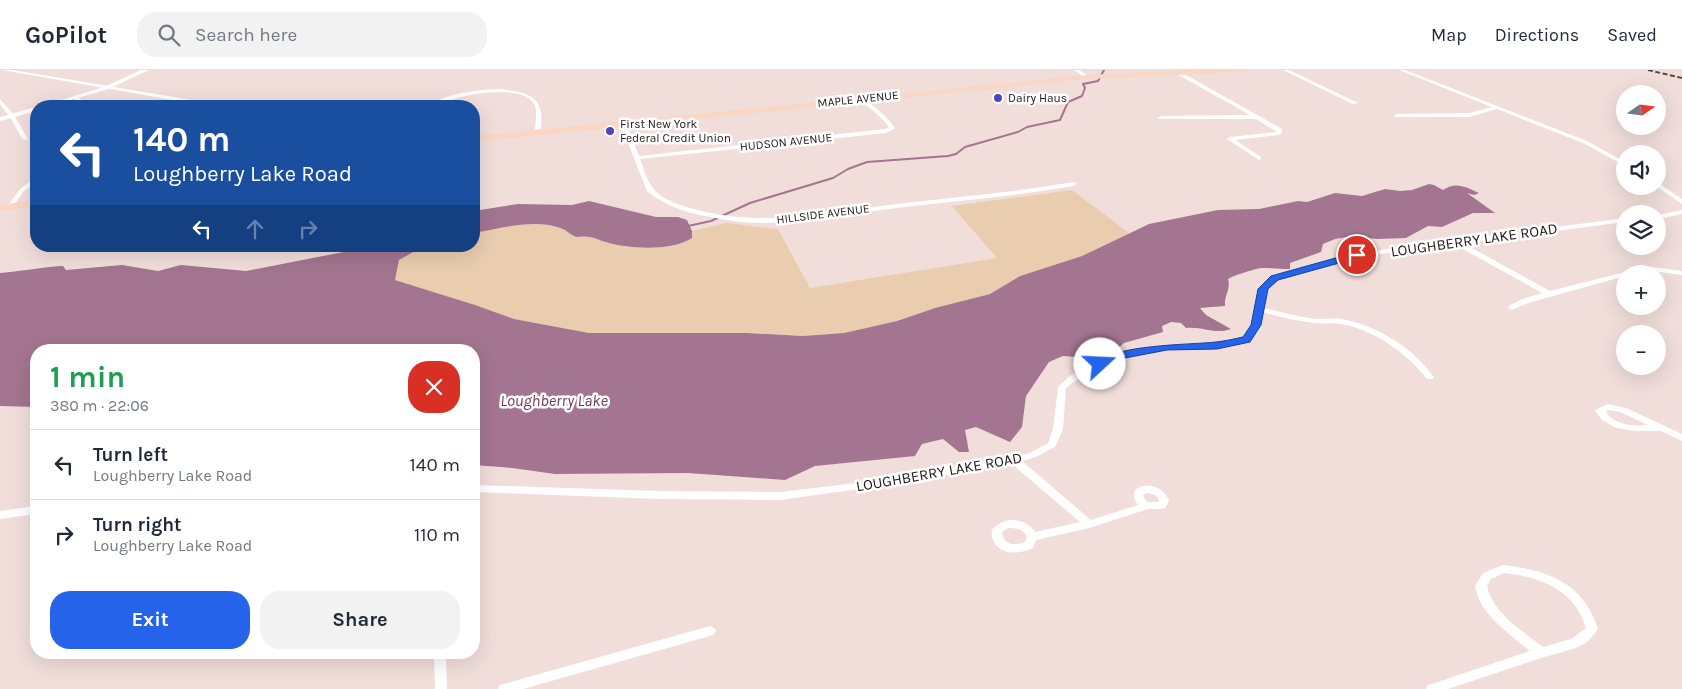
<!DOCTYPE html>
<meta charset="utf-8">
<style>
body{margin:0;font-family:Karla,sans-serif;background:#f2f2f3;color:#1f2937;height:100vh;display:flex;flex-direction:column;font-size:19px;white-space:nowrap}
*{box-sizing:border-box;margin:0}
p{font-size:16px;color:#747a83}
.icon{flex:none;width:28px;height:28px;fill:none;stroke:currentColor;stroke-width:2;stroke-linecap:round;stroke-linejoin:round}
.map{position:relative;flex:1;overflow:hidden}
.sheet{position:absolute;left:30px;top:274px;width:450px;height:315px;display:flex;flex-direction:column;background:#fff;border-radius:20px;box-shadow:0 5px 20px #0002}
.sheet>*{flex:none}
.banner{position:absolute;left:30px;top:30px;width:450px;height:152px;border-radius:20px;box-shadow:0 5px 20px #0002;background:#1a4fa0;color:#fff;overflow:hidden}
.needle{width:32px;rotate:76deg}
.controls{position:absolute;left:1616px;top:15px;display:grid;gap:10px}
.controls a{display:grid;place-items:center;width:50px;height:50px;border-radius:50%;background:#fff;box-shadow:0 5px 20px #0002;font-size:25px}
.pin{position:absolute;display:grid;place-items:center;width:42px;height:42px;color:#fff;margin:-21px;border:2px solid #fff;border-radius:50%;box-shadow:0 1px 5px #0007}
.me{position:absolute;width:55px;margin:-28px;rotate:70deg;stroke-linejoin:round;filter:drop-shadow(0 0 4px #0008)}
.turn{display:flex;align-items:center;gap:18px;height:105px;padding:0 20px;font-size:22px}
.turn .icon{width:65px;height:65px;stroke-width:2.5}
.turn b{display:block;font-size:35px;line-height:42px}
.lanes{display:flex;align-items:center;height:48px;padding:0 20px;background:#0003;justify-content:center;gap:25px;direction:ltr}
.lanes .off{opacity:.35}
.round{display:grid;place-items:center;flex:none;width:52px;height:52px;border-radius:20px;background:#f2f2f3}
.headline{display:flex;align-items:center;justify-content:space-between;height:85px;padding:0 20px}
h1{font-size:30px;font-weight:700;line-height:38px;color:#1e9e55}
.action{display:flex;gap:10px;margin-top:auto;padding:10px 20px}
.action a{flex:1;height:58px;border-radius:20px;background:#2563eb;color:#fff;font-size:20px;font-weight:700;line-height:58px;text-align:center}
.action a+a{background:#f2f2f3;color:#1f2937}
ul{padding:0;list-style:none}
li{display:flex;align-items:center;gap:15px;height:70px;padding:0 20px;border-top:1px solid #e0e1e3}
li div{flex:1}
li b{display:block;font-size:19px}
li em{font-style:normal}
header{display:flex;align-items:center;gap:30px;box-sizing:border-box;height:70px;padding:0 25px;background:#fff;border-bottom:1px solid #e0e1e3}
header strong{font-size:24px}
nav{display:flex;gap:28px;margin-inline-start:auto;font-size:18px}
.search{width:350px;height:45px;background:#f2f2f3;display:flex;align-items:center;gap:12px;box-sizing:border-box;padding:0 18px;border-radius:20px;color:#747a83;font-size:19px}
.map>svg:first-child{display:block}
.green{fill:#eacdaf}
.water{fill:#a37590}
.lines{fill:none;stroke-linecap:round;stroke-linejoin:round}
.stream{stroke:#a37590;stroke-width:2}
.minor{fill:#fff;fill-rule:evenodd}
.tertiary{fill:#fff;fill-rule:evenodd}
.primary{fill:#fad6c4;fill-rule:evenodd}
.rail{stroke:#534949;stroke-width:2;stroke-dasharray:5 2.5;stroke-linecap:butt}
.route{fill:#2563eb;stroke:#184099}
.poi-dot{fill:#4e45bc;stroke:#fff;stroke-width:2}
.labels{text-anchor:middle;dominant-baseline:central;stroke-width:5;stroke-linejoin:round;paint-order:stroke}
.far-poi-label{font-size:12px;fill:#1f1818;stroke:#fff;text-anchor:start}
.far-street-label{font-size:12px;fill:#1f1818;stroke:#fff}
.street-label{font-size:15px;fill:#1f1818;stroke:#fff}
.water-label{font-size:16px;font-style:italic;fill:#72365b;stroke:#fff}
</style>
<header>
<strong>GoPilot</strong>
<div class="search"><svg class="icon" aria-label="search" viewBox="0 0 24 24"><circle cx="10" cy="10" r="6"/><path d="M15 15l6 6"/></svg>Search here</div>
<nav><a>Map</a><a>Directions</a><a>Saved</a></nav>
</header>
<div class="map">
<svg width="1682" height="619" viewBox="0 0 1682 619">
<rect width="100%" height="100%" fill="#f1dedb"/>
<path class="green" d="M 1072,120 L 1129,163 L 1082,186 L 1020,206 L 990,224 L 935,238 L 897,251 L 844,263 L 803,266 L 746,263 L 589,263 L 514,249 L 475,235 L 395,210 L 399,190 L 424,176 L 474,176 L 474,163 C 501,158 536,148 562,159 C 567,161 571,165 576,167 C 592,165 595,169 609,173 C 632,178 672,182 692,168 L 692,161 L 726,153 L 778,159 L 810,218 L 997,188 L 952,136 Z"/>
<path class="water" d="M 1429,114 L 1434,115 L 1443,120 C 1456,111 1466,117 1479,123 L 1474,125 L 1467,123 L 1495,143 L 1473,143 L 1442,157 L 1428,156 L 1406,168 L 1377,169 L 1353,166 L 1335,169 L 1323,174 L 1321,182 L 1290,193 L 1290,199 C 1281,199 1271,198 1262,198 C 1257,198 1232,206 1228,209 C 1231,219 1224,226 1225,236 L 1200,238 L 1206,245 L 1231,259 C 1213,265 1204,256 1186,258 L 1181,253 L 1171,252 L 1162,256 L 1163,262 L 1124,273 L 1112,283 L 1099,279 L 1096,284 L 1077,287 L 1063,286 L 1049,292 L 1026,326 L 1022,357 L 1010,372 L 976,357 L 965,360 L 969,382 L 959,382 L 943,369 L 922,374 L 915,386 L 815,396 L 785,410 L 688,403 L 555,404 L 512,398 L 474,395 L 474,280 L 36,280 L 36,337 L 0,336 L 0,203 C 22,201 42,197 63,196 L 66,200 L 122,195 L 158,201 L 181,195 L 246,201 L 359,179 L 364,176 L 424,176 L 399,190 L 395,210 L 475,235 L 514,249 L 589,263 L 746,263 L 803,266 L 844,263 L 897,251 L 935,238 L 990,224 L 1020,206 L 1082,186 L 1149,154 L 1218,140 L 1259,139 L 1298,131 L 1307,132 L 1335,123 L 1362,126 L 1385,119 L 1400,121 L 1412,120 Z
M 589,131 L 656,147 L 678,147 L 687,150 L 692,161 L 692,168 C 672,181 632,179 609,173 C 595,169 592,165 576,167 C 571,165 567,161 563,159 C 536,148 501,158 474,163 L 474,141 L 518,134 L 572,135 Z"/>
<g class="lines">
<path class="stream" d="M 688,156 L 711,151 L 750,133 L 833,108 L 848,99 L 867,92 L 948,86 L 956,84 L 965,77 L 1018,62 L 1027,57 L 1060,50 L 1068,32 L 1082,26 L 1085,18 L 1083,14 L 1098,11 L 1104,0"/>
<path class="minor" d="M 2,0 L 13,0 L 215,34 L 218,36 L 207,36 Z
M 1074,0 L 1079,0 L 1090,7 L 1086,8 Z
M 1283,0 L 1289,0 L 1358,33 L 1353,34 Z
M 1399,0 L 1405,0 L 1587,71 L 1625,92 L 1625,96 L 1583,73 L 1497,39 L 1469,47 L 1395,47 L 1394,46 L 1397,44 L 1469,43 L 1492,37 Z
M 1175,1 L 1179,1 L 1282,59 L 1282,63 L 1279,65 L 1235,70 L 1261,87 L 1261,89 L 1259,90 L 1227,69 L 1230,67 L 1277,62 L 1256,49 L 1159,49 L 1158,48 L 1161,46 L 1250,45 L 1175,3 Z
M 499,19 C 529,22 547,27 540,62 L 535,61 C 535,54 538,40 534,34 C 523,15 474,23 457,28 C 447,31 437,37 427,36 C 447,23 476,20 499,19 Z
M 74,26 L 78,26 L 86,36 L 81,36 L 74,28 Z
M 862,26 L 886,47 L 895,58 L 894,59 L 886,63 L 640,89 C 645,102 648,117 660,125 C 671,133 685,137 698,140 C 765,158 831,141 897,134 C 956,127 1015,122 1074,112 L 1077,114 L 1074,116 C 1015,126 956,131 897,138 C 852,143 807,153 762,153 C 743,153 724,150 705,146 C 684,142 664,135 647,121 L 620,53 L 623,51 L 626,53 L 639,86 L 885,59 L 889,57 L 882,49 L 860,29 L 860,27 Z
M 0,29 L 14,45 L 28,69 L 27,70 L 22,69 L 10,47 L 0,34 Z
M 36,107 L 36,112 L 24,121 L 12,138 L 8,138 L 7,137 L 20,119 Z
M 1658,113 L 1682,129 L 1682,134 L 1656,116 L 1658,116 Z
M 1682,140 L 1682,144 L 1658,149 L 1658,145 Z
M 1625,148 L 1625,152 L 1463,173 L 1550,221 L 1625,202 L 1652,197 L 1682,201 L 1682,205 L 1652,201 L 1639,204 L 1625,204 L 1625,206 L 1528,233 L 1512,240 L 1508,238 L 1509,236 L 1522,229 L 1542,223 L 1454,174 L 1358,187 L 1277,210 L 1267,220 L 1263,238 C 1281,242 1298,247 1316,249 C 1325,249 1334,248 1342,249 C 1378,256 1413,278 1434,307 L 1433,309 L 1427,309 C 1406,282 1375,261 1342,254 C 1333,253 1324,254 1315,253 C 1297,251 1280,247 1262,242 L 1260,255 L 1250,272 C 1227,277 1204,277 1181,279 C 1139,282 1099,291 1066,318 L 1063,359 L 1055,377 L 1036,387 L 1022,391 L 1091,450 L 1138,435 C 1121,413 1161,407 1169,431 L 1165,438 L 1161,439 L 1148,439 L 1089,458 L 1036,470 L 1033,478 C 1021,484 1002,486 994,472 C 992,469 991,464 992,460 C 993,458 996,456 997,455 C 1009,446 1027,450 1035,462 L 1080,452 L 1012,394 L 873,417 L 780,430 L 659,429 L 474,422 L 474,415 L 659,421 L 780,422 L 873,411 L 1014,387 L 1030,383 L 1048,373 L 1053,359 L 1058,317 L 1070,306 L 1082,298 L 1096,292 L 1124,282 L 1156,276 L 1228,271 L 1244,268 L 1252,255 L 1259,219 L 1271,206 L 1357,183 ZM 1147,423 L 1156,425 L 1159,431 L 1158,432 L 1149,432 L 1146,431 L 1143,425 ZM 1008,458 C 1017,458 1023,459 1027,467 L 1025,472 C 1015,476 1003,475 1002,462 Z
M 1608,334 L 1626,338 L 1682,364 L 1682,371 L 1661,361 L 1636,361 L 1616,358 L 1602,350 L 1595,341 L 1597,339 ZM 1609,340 L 1620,342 L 1648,355 C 1632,356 1616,356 1606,342 Z
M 36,436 L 36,444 L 0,449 L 0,441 Z
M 1503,495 C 1548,500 1584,513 1598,559 L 1591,568 L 1586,573 L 1573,579 L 1541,588 L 1448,619 L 1426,619 L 1428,615 L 1432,614 L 1530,581 C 1514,568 1486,548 1478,527 C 1477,524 1476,520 1475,516 L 1483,503 ZM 1504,503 C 1540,507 1575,520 1586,558 L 1571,569 L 1543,577 C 1522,561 1493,543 1487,516 L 1491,509 Z
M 710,556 L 714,558 L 716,561 L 714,564 L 710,566 L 523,619 L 498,619 L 500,615 L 504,614 Z
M 434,582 L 446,582 L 447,619 L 435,619 Z"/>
<path class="tertiary" d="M 141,0 L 149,0 L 108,19 L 50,36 L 41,36 L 104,17 Z
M 36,37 L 36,41 L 0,51 L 0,47 Z"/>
<path class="primary" d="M 1192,0 L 1247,0 L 1243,2 L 1088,9 L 474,72 L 474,66 L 1088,5 Z
M 36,130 L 36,136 L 0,141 L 0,135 Z"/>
<path class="rail" d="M 1648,0 L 1682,8"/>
</g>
<path class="route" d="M 1357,182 L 1362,185 L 1361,187 L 1278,210 L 1268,219 L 1261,255 L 1250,272 L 1217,279 L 1167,280 L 1125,288 L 1100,297 L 1095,294 C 1114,274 1189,275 1216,272 C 1225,271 1234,269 1243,267 L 1251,255 L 1258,219 L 1271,206 Z"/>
<g class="poi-dot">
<circle cx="998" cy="28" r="5"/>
<circle cx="610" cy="61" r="5"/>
</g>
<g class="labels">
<g class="far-poi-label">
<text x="1008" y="28">Dairy Haus</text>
<text x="620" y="54">First New York<tspan x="620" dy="14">Federal Credit Union</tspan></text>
</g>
<g class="far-street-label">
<text transform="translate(858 29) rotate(-6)">MAPLE AVENUE</text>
<text transform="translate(786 72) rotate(-6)">HUDSON AVENUE</text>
<text transform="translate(823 144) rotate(-7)">HILLSIDE AVENUE</text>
</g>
<g class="street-label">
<text transform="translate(1474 170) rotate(-8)">LOUGHBERRY LAKE ROAD</text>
<text transform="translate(939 402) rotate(-10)">LOUGHBERRY LAKE ROAD</text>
</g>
<g class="water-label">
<text x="554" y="330">Loughberry Lake</text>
</g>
</g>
</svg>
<div class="controls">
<a><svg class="needle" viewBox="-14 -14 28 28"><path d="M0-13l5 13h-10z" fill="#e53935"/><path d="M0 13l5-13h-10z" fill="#747a83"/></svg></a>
<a><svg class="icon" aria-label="sound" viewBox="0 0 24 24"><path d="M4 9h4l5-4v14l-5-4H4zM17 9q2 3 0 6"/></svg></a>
<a><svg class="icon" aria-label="layers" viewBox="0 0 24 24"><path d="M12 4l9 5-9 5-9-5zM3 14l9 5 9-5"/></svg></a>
<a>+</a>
<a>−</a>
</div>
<div class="pin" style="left:1357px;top:185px;background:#d93025"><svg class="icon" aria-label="arrive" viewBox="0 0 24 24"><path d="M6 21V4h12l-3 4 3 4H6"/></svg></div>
<svg class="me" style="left:1100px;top:294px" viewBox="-20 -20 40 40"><circle r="19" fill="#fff"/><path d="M0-13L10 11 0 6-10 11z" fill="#2563eb"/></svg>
<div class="banner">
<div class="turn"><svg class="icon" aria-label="left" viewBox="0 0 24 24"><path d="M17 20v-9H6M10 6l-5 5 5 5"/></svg><div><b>140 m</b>Loughberry Lake Road</div></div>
<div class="lanes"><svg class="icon" aria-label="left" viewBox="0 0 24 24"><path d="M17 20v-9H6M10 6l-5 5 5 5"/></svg><svg class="icon off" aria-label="ahead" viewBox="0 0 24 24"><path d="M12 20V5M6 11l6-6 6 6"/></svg><svg class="icon off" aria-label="right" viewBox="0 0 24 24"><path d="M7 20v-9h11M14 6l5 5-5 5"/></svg></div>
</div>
<section class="sheet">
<div class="headline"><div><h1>1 min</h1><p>380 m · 22:06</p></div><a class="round" style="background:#d93025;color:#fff"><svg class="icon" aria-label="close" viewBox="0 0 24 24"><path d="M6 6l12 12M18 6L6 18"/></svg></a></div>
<ul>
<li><svg class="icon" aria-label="left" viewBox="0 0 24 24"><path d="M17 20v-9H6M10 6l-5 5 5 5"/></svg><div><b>Turn left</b><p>Loughberry Lake Road</p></div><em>140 m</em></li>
<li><svg class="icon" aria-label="right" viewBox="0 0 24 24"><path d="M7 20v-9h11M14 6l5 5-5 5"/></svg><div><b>Turn right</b><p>Loughberry Lake Road</p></div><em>110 m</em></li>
</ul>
<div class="action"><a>Exit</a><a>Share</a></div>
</section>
</div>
